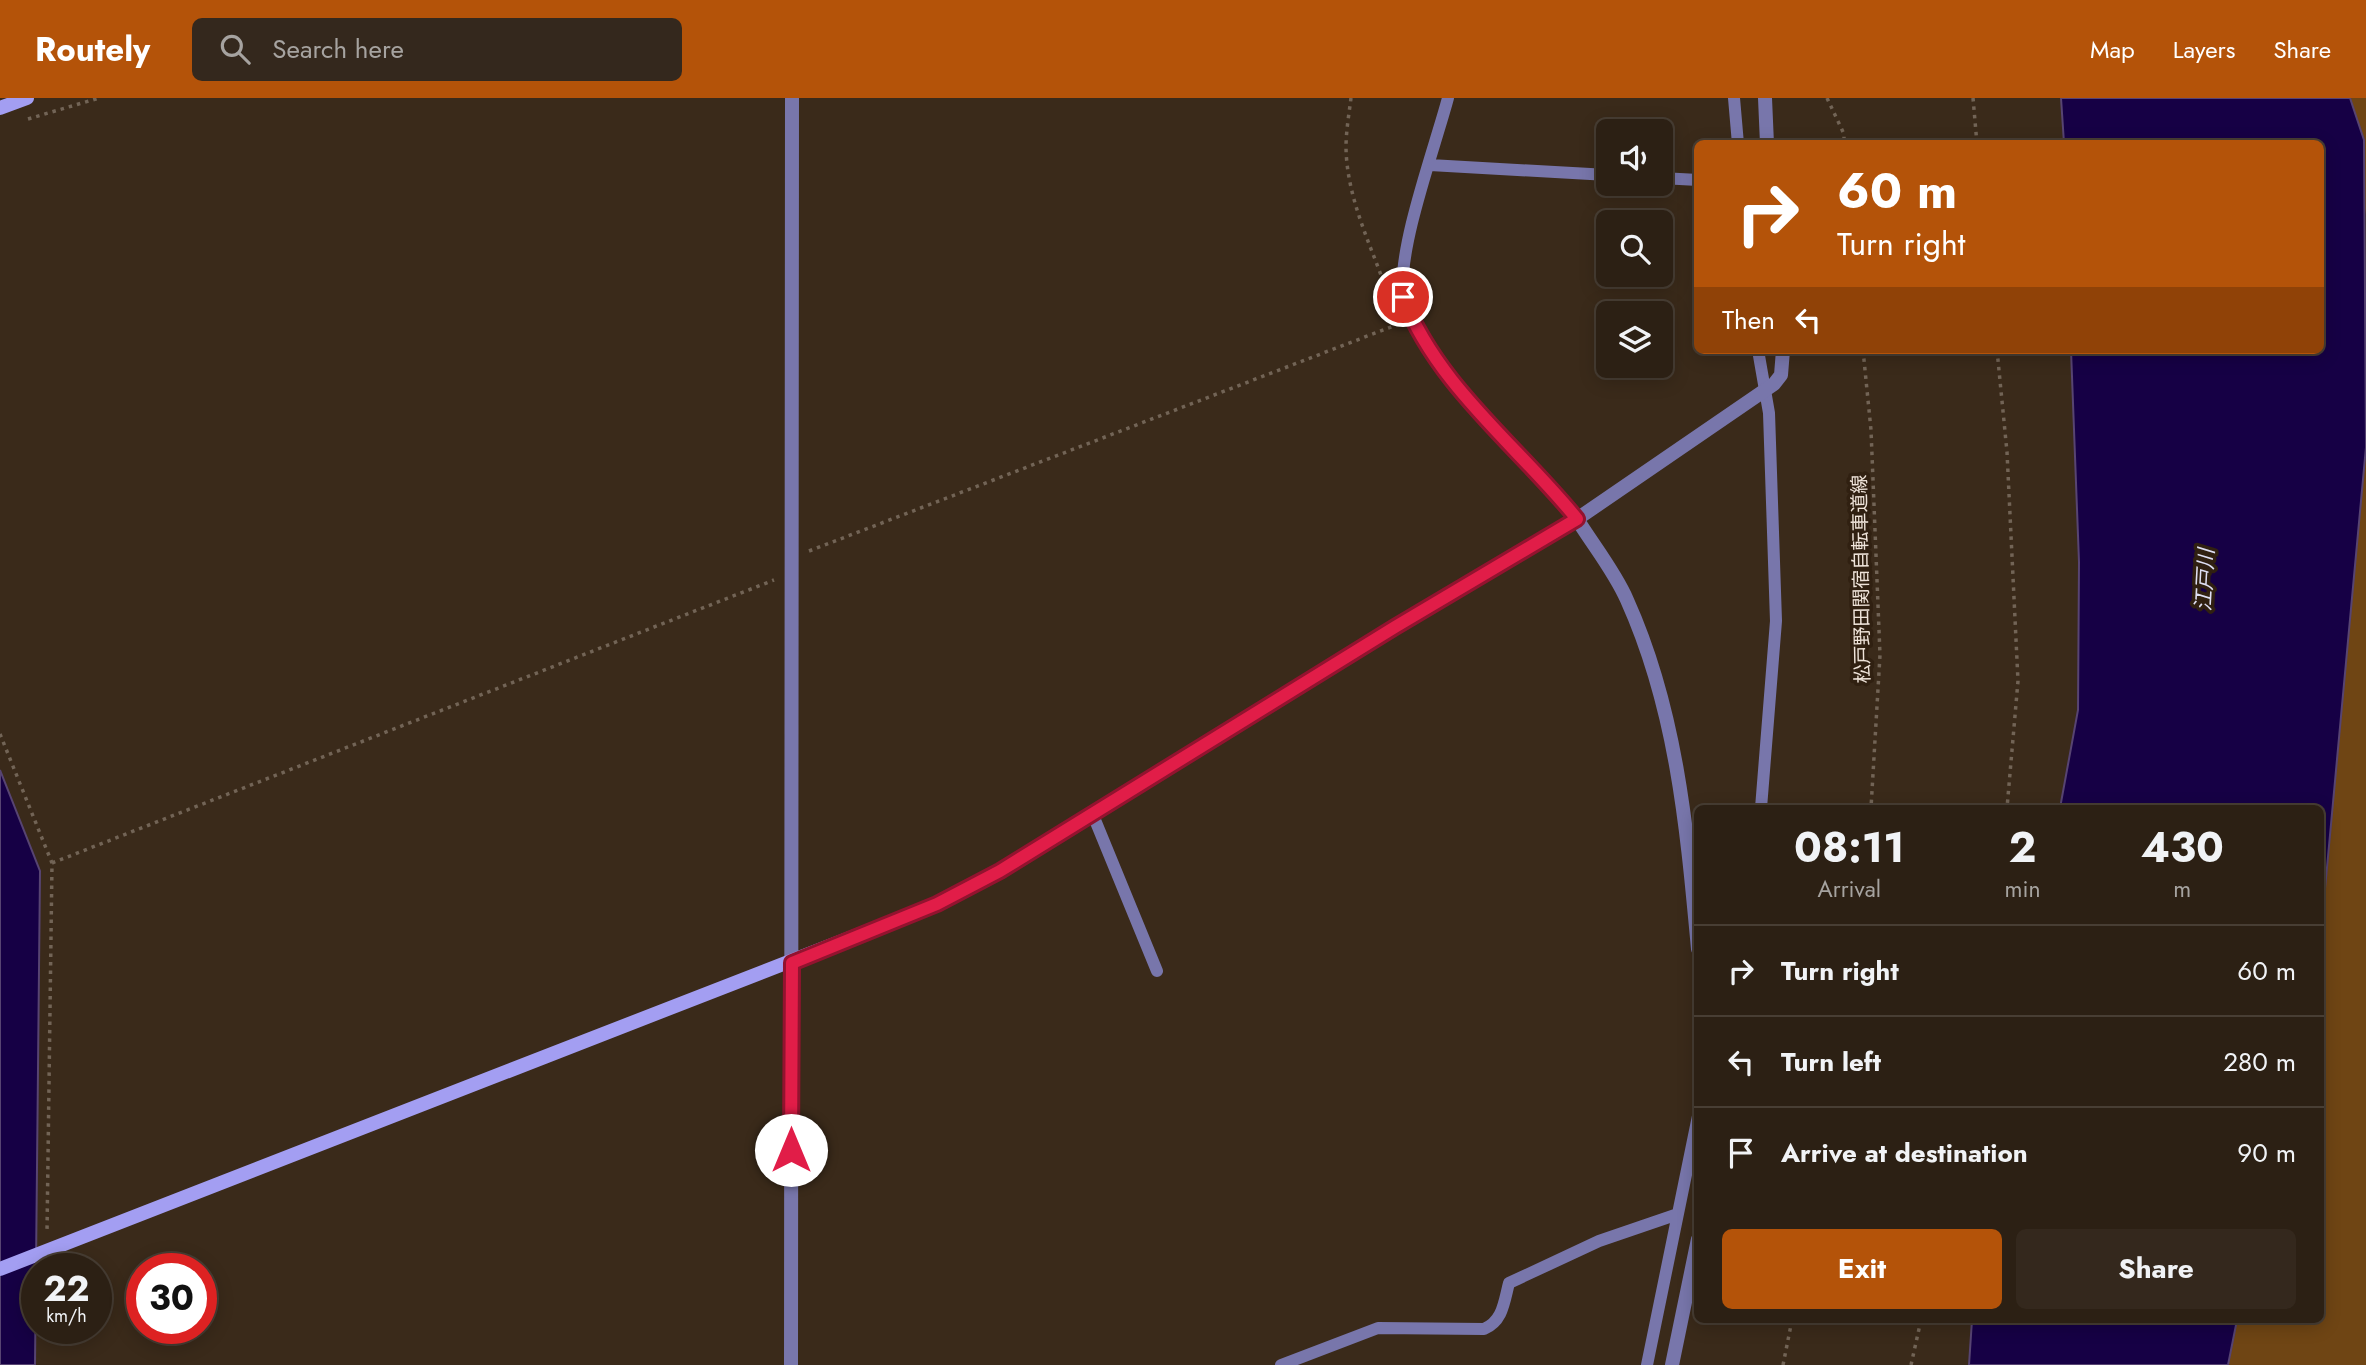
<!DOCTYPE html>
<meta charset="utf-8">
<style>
body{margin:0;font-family:Jost,"Noto Sans JP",sans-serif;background:#34281d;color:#f1f3f6;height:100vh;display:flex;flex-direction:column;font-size:26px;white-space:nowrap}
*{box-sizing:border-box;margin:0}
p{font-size:23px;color:#a6a3a0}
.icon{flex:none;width:38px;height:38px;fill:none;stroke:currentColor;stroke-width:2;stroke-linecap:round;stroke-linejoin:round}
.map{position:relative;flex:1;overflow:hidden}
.sheet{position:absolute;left:1694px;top:707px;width:630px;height:518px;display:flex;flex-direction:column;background:#2c2014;border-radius:10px;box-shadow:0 4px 18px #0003,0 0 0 2px #483e34}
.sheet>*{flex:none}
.hud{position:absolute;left:1694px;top:42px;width:630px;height:214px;border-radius:10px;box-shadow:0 4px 18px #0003,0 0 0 2px #483e34;background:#b45309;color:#fff;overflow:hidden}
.buttons{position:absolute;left:1596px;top:21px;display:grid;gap:14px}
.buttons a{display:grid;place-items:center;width:77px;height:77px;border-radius:10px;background:#2c2014;box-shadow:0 4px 18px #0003,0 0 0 2px #483e34;font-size:35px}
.speed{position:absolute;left:21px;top:1155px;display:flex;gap:14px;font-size:35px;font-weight:700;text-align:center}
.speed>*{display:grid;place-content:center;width:91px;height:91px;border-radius:50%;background:#2c2014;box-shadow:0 4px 18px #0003,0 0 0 2px #483e34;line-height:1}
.speed small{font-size:18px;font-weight:400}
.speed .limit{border:10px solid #d22;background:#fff;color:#111}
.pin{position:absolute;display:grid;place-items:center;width:60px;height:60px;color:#fff;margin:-30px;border:4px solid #fff;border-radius:50%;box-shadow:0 2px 7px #0007}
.me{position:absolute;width:77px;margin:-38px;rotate:0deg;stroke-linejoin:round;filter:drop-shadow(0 0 5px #0008)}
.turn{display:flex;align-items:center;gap:24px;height:147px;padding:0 28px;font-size:32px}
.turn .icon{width:91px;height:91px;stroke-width:2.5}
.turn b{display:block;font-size:49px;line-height:60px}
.then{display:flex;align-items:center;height:66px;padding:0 28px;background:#0003;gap:14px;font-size:26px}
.eta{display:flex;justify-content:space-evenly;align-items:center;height:119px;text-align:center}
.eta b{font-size:42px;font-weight:700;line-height:49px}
.button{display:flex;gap:14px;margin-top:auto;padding:14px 28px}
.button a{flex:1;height:80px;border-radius:10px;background:#b45309;color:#fff;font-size:28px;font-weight:700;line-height:80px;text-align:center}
.button a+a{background:#34281d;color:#f1f3f6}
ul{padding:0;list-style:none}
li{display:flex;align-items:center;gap:21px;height:91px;padding:0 28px;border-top:2px solid #483e34}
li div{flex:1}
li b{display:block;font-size:26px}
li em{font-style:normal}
header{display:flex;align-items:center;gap:42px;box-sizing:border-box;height:98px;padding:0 35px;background:#b45309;color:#fff}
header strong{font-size:33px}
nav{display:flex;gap:38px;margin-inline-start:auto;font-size:24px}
.search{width:490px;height:63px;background:#34281d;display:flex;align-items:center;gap:18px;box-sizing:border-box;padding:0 24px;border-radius:10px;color:#a6a3a0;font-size:26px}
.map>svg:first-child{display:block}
.green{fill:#6f4514}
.water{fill:#160045;stroke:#574472;stroke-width:2}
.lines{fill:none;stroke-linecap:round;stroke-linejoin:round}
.path{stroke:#726456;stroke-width:3.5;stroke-dasharray:3.5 5;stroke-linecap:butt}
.lane{stroke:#7876ab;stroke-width:12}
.street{stroke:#7876ab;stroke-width:14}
.secondary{stroke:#a39ef2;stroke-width:14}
.route-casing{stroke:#92132f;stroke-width:18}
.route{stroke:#e11d48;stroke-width:12}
.labels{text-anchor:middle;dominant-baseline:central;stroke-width:7;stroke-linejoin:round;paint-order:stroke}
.street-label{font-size:19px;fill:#efe4da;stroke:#302011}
.water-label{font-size:21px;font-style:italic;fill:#dedef3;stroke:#302011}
</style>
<header>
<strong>Routely</strong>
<div class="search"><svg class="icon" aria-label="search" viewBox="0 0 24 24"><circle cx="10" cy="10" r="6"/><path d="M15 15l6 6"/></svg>Search here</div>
<nav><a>Map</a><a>Layers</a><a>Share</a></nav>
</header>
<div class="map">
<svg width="2366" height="1267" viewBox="0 0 2366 1267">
<rect width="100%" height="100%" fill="#3a2a1a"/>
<path class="green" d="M 2347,0 L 2366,0 L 2366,117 Z
M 2366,344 L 2366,1267 L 2206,1267 L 2218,1222 L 2320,1222 L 2321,833 Z"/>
<path class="water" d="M 2061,0 L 2350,0 L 2364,42 L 2366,349 L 2321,834 L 2320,710 L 2060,710 L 2078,612 L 2079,464 L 2071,252 L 2320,252 L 2320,46 L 2064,45 Z
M 0,672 L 40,773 L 35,1267 L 0,1267 Z
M 1972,1222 L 2237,1222 L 2228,1267 L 1969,1267 Z"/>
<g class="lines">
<path class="path" d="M 1351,0 C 1349,16 1346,33 1346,50 C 1347,99 1369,143 1385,188
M 1827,0 L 1844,36 L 1844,46
M 1973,0 L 1977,46
M 28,21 L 99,0
M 1863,252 L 1871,332 L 1880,557 L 1871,710
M 1997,252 L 2007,354 L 2018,583 L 2007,710
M 809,453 L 1396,227
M 0,636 L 52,765 L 47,1134
M 52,765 L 774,482
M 1783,1267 L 1792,1222
M 1911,1267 L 1921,1222"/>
<path class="lane" d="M 1448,0 C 1435,49 1398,149 1403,196 C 1409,256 1536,370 1577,421
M 1734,0 L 1738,46
M 1430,67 L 1608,77
M 1661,80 L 1698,82
M 1758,252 L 1769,315 L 1776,523 L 1761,710
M 1093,717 L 1157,873
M 1281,1267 L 1378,1230 L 1484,1231 C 1503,1223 1504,1204 1509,1185 L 1599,1143 L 1675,1117
M 1647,1267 L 1698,1018"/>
<path class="street" d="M 1765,0 L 1767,46
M 1698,851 C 1687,732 1677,613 1627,502 C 1615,474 1593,447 1577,421 L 1774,286 L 1781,277 L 1783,252
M 791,1267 L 792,0
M 1672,1267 L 1698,1141"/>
<path class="secondary" d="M 0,10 L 27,0
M 0,1171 L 937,806 L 1000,773 L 1395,529 L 1577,421"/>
</g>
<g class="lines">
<g class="route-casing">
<path id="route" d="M 791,1052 L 792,865 L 937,806 L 1000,773 L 1395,529 L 1577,421 C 1518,348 1437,288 1403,199"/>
</g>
<use href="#route" class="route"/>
</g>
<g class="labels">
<g class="street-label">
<text transform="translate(1861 481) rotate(-91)">松戸野田関宿自転車道線</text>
</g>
<g class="water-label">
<text transform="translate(2205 482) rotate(-87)">江戸川</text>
</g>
</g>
</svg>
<div class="buttons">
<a><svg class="icon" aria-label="sound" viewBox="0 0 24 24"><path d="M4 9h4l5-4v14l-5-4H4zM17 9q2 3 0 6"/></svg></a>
<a><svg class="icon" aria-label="search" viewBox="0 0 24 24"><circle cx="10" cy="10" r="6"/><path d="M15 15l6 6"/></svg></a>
<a><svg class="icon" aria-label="layers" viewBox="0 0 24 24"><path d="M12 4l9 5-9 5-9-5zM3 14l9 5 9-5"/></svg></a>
</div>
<div class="speed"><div>22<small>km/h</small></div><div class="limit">30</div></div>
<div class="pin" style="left:1403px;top:199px;background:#d93025"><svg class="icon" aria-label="arrive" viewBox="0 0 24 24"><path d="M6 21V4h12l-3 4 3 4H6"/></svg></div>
<svg class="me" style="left:791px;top:1052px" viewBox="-20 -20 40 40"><circle r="19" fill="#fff"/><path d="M0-13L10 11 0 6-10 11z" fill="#e11d48"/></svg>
<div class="hud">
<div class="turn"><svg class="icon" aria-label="right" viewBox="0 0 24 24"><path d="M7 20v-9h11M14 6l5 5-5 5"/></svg><div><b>60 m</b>Turn right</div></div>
<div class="then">Then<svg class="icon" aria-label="left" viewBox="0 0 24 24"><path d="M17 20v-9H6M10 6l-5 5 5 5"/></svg></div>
</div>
<section class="sheet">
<div class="eta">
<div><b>08:11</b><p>Arrival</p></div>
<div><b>2</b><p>min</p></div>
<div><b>430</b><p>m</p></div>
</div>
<ul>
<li><svg class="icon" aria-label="right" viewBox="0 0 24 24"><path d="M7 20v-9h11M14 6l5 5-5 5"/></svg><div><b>Turn right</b></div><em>60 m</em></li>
<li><svg class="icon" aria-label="left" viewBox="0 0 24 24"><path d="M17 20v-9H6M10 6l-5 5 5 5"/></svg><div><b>Turn left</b></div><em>280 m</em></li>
<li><svg class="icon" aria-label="arrive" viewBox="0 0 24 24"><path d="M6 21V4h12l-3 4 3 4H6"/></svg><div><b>Arrive at destination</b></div><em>90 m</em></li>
</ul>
<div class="button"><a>Exit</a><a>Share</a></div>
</section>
</div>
